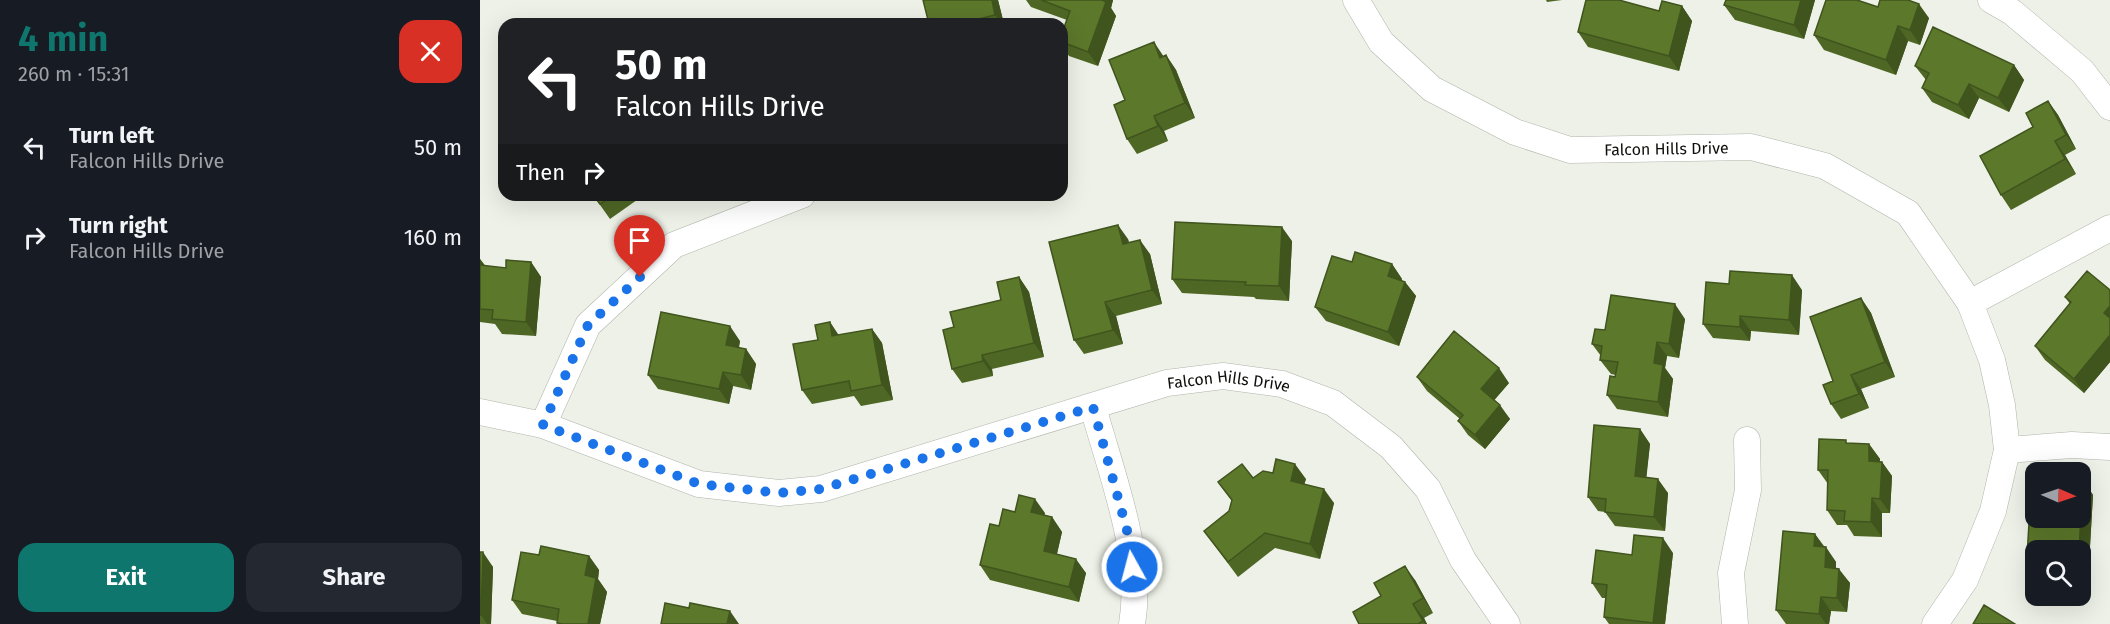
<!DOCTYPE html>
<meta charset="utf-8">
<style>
body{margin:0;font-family:"Fira Sans",sans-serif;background:#242831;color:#f1f3f6;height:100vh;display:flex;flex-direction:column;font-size:22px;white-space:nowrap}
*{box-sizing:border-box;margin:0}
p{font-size:20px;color:#9ea1a6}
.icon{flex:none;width:33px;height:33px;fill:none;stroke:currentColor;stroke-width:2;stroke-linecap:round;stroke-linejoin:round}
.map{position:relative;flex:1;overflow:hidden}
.sheet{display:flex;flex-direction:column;background:#171b24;width:480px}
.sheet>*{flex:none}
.hud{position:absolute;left:18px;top:18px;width:570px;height:183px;border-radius:18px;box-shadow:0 6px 24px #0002;background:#202124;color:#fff;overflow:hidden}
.needle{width:39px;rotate:92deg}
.fabs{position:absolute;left:1545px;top:462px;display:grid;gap:12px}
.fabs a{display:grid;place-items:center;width:66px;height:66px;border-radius:12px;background:#171b24;box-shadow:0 6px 24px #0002;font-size:30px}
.pin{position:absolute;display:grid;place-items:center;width:51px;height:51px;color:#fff;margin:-62px -26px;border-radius:50% 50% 50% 0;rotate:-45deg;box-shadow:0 0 6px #0007}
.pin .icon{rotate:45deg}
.me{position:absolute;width:66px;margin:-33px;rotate:353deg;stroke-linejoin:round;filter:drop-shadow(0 0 4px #0008)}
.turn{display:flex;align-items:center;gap:21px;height:126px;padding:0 18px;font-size:27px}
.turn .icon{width:78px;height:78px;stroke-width:2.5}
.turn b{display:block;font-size:42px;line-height:51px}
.then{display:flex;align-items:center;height:57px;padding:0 18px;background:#0003;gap:12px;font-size:22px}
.round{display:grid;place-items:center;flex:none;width:63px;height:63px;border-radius:18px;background:#242831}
.head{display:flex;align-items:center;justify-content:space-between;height:102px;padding:0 18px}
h1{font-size:36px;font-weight:700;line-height:45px;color:#0f766e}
.primary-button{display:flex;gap:12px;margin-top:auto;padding:12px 18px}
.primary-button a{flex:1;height:69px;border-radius:18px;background:#0f766e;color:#fff;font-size:24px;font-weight:700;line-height:69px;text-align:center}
.primary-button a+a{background:#242831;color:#f1f3f6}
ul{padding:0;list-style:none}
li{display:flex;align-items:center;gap:18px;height:90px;padding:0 18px}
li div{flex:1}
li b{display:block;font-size:22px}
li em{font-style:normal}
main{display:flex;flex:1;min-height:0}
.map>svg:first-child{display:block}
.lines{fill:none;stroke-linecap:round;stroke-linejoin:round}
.street-casing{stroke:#b0b5ab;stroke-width:27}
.street{stroke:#fff;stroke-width:26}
.wall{fill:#4f6725}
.shaded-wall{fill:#40541e}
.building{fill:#5c782b;stroke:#40541e;stroke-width:1.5}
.route{stroke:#1a73e8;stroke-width:10;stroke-dasharray:0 18}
.labels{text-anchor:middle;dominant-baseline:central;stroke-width:4.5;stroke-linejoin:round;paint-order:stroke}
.street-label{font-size:16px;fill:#0e0f0c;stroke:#edf1e7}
</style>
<main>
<section class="sheet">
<div class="head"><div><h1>4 min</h1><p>260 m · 15:31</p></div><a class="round" style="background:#d93025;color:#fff"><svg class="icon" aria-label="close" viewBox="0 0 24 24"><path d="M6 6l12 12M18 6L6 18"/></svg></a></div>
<ul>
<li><svg class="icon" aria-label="left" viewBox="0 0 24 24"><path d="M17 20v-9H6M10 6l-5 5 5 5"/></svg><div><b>Turn left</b><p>Falcon Hills Drive</p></div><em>50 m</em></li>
<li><svg class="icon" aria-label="right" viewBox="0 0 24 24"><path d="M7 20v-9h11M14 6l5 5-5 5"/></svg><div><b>Turn right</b><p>Falcon Hills Drive</p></div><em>160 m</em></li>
</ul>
<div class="primary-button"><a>Exit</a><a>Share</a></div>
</section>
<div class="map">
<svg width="1630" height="624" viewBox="0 0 1630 624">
<rect width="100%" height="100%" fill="#edf1e7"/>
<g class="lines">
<g class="street-casing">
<g id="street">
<path id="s1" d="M 876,0 L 901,42 L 952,89 L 1035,132 L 1090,150 L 1271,147 L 1345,166 L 1428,213 L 1490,303 L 1512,360 L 1522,405 L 1527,450 L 1513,511 L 1485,580 L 1455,624"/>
<path d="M 1511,0 L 1532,12 L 1602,71 L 1630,107"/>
<path d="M 1490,303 L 1630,228"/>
<path d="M 613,407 C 631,473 664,555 652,624"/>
<path id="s2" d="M 0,412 L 63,425 L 219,484 L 299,493 L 341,489 L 687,383 L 743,376 L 802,384 L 853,403 L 911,447 L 948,489 L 983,560 L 1027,624"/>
<path d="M 63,425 L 108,325 L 194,245 L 322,195"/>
<path d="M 1527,450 L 1592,445 L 1630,447"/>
<path d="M 1255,624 L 1251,573 L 1268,490 L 1267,440"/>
</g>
</g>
<use href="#street" class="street"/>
</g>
<path class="wall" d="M 518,0 L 524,24 L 449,24 Z
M 546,0 L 633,0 L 631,8 L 636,16 L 618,66 L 589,56 L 582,45 L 582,33 L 587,20 L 551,7 Z
M 1066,0 L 1082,0 L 1067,2 Z
M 1246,0 L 1335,0 L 1324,39 L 1255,20 L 1244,5 Z
M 1202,6 L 1212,21 L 1199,71 L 1108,47 L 1098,32 L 1179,11 Z
M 1398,7 L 1449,18 L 1440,45 L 1428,41 L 1416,75 L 1344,50 L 1334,35 Z
M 686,55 L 696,70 L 715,118 L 684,131 L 688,141 L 657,154 L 647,139 L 645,100 L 684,56 Z
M 1534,65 L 1544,80 L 1529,112 L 1499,98 L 1489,119 L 1452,102 L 1442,88 L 1446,80 L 1435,66 Z
M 1568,101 L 1578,115 L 1596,149 L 1585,155 L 1596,174 L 1531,210 L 1521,195 L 1553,127 Z
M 113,195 L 164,195 L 130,219 Z
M 648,239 L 649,243 L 670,254 L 682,304 L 636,316 L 643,344 L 604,354 L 594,340 Z
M 812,241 L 809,301 L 776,299 L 774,297 L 702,293 L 692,279 Z
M 0,259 L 5,266 L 26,268 L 51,262 L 61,277 L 56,336 L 22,334 L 15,324 L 0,322 Z
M 872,262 L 912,264 L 922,279 L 921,280 L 925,282 L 936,296 L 919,346 L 846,321 L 835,307 Z
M 539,277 L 549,292 L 564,357 L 512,369 L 513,376 L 482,383 L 472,369 L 521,300 Z
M 1322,290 L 1319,335 L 1271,331 L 1270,341 L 1233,338 L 1223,324 Z
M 1630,290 L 1630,362 L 1604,393 L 1565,360 L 1555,346 L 1590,304 L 1585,297 Z
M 1381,298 L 1391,313 L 1415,377 L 1381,389 L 1389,408 L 1361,419 L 1351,404 L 1353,381 Z
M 1205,319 L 1199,358 L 1187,356 L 1185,368 L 1193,379 L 1188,417 L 1137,409 L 1127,395 L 1136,375 L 1131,374 L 1120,360 L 1121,356 L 1112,344 L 1125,330 Z
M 350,322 L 358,335 L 392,329 L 402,343 L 413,400 L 381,406 L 374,396 L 332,404 L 322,390 L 338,340 Z
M 260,341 L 259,348 L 266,349 L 276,364 L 271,390 L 253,386 L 249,404 L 178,389 L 168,375 Z
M 937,377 L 1029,383 L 1014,400 L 1030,419 L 1005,449 L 988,435 L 978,421 L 980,419 L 947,391 Z
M 1160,429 L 1170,444 L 1166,477 L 1188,493 L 1185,531 L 1135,526 L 1125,512 L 1118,511 L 1108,497 Z
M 1369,444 L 1389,444 L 1400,459 L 1399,462 L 1402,462 L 1412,476 L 1410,513 L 1402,513 L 1402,537 L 1374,536 L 1367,525 L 1357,525 L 1347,510 L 1348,484 L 1338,470 Z
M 773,478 L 826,479 L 824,484 L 854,503 L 840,559 L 795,548 L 758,577 L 724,531 L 749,511 L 752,501 L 738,482 Z
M 1603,480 L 1613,495 L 1608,581 L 1600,581 L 1600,550 L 1556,550 L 1556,588 L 1546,574 L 1561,524 Z
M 535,512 L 565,513 L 564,515 L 572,517 L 582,532 L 577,554 L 606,573 L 599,602 L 510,580 L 500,565 L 519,526 Z
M 1335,534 L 1356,562 L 1356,568 L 1370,583 L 1367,612 L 1351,611 L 1349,624 L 1306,624 L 1296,610 Z
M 0,552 L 13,567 L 11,624 L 0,624 Z
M 1193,553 L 1185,624 L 1129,624 L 1124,617 L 1126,598 L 1122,598 L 1112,583 L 1152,555 Z
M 59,555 L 109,556 L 119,570 L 118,579 L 127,592 L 120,624 L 78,624 L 77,621 L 42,614 L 32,600 Z
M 935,580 L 953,613 L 944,618 L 947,624 L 879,624 Z"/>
<path class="shaded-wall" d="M 512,0 L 518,0 L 524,24 L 522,24 L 515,15 Z
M 620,0 L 633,0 L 631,8 L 636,16 L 618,66 L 608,52 Z
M 1321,0 L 1335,0 L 1324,39 L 1314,25 Z
M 1439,4 L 1449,18 L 1440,45 L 1430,30 Z
M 1202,6 L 1212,21 L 1199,71 L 1189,56 Z
M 1418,26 L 1428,41 L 1416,75 L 1406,60 Z
M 674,42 L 684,57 L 680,58 Z
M 686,55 L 696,70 L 715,118 L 705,103 Z
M 1534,65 L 1544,80 L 1529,112 L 1518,98 Z
M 1489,84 L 1499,98 L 1489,119 L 1478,105 Z
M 1568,101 L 1578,115 L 1596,149 L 1586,135 Z
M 674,116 L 684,131 L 688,141 L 678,126 Z
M 1575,141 L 1585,155 L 1596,174 L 1585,159 Z
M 638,225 L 648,239 L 653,259 L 643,244 Z
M 802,227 L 812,241 L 809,301 L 799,286 Z
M 660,240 L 670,254 L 682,304 L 672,290 Z
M 0,259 L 7,268 L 0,271 Z
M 51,262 L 61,277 L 56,336 L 46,322 Z
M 912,264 L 922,279 L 918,290 L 908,276 Z
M 1312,275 L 1322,290 L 1319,335 L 1309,320 Z
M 539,277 L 549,292 L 564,357 L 554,343 Z
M 925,282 L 936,296 L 919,346 L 908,332 Z
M 1381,298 L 1391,313 L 1415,377 L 1405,362 Z
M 625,302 L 636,316 L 643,344 L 633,330 Z
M 1195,304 L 1205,319 L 1199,358 L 1189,344 Z
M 1630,306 L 1630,322 L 1624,313 Z
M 1260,316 L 1271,331 L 1270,341 L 1260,327 Z
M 350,322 L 360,337 L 352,336 Z
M 250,326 L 260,341 L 256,359 L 246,345 Z
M 392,329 L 402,343 L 413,400 L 402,385 Z
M 1630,335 L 1630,362 L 1604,393 L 1594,379 Z
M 1177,342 L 1187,356 L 1185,368 L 1193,379 L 1188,417 L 1178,402 L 1174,363 Z
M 266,349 L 276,364 L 271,390 L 261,375 Z
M 502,355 L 512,369 L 513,376 L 503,361 Z
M 1019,368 L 1029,383 L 1011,404 L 1001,389 Z
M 243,372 L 253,386 L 249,404 L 239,389 Z
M 1371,375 L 1381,389 L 1389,408 L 1379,394 Z
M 1020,405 L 1030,419 L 1005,449 L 995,435 Z
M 1160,429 L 1170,444 L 1165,491 L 1155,476 Z
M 1389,444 L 1400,459 L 1399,476 L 1389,461 Z
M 1402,462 L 1412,476 L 1410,513 L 1400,499 Z
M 815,464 L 826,479 L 821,495 L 811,481 Z
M 1178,479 L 1188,493 L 1185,531 L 1174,517 Z
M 1603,480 L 1613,495 L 1608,581 L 1600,571 L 1600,550 L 1599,550 Z
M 844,489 L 854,503 L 840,559 L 830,544 Z
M 1392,498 L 1402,513 L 1402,537 L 1391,522 Z
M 555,499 L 565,513 L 562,527 L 551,512 Z
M 572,517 L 582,532 L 574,566 L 564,551 Z
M 1335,534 L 1345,549 L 1334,546 Z
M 1183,538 L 1193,553 L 1185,624 L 1174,624 L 1173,623 Z
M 1346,547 L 1356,562 L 1355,582 L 1345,567 Z
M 3,552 L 13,567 L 11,624 L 7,624 L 1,615 Z
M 109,556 L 119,570 L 118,579 L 127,592 L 120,624 L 108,624 L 105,575 Z
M 596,559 L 606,573 L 599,602 L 589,587 Z
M 925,566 L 935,580 L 953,613 L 943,598 Z
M 1359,569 L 1370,583 L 1367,612 L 1357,598 Z
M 1341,597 L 1351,611 L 1349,624 L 1346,624 L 1339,614 Z
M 933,604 L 944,618 L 947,624 L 945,624 L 943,621 Z
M 250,611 L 259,624 L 247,624 Z"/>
<path class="building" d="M 443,0 L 512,0 L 515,15 L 478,24 L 449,24 Z
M 561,0 L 622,0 L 626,2 L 608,52 L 582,42 L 582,33 L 590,11 Z
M 1106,0 L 1139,0 L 1179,11 L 1182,1 L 1202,6 L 1189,56 L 1098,32 Z
M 1246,0 L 1321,0 L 1314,25 L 1244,5 Z
M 1346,0 L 1377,0 L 1398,7 L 1400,0 L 1428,0 L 1439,4 L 1430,30 L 1418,26 L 1406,60 L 1334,35 Z
M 1453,27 L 1534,65 L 1518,98 L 1489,84 L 1478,105 L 1442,88 L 1449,73 L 1435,66 Z
M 674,42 L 680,58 L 686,55 L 705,103 L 674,116 L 678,126 L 647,139 L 634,105 L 645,100 L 629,60 Z
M 1568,101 L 1586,135 L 1575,141 L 1585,159 L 1521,195 L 1500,156 L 1553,127 L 1546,113 Z
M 113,195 L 133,195 L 120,204 Z
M 695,222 L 802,227 L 799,286 L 765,285 L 766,282 L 692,279 Z
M 638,225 L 643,244 L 660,240 L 672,290 L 625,302 L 633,330 L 594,340 L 569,242 Z
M 875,252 L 912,264 L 908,276 L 925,282 L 908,332 L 835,307 L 852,256 L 872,262 Z
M 26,260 L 51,262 L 46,322 L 12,319 L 13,310 L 0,309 L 0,265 L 26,268 Z
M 1250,271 L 1312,275 L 1309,320 L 1260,316 L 1260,327 L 1223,324 L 1226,282 L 1249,284 Z
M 1607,271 L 1630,290 L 1630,306 L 1624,313 L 1630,318 L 1630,335 L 1594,379 L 1555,346 L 1591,302 L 1585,297 Z
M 539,277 L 554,343 L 502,355 L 503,361 L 472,369 L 463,330 L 474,327 L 470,312 L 521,300 L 517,282 Z
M 1131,295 L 1195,304 L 1189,344 L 1177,342 L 1174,363 L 1183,365 L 1178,402 L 1127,395 L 1130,376 L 1135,377 L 1138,362 L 1120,360 L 1122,346 L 1112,344 L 1115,329 L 1125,330 Z
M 1381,298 L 1405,362 L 1371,375 L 1379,394 L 1351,404 L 1343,385 L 1353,381 L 1330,317 Z
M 181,312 L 250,326 L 246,345 L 266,349 L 261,375 L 243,372 L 239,389 L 168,375 Z
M 350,322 L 352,336 L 392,329 L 402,385 L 371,391 L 369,381 L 322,390 L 313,344 L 338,340 L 335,325 Z
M 974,331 L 1019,368 L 1001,389 L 1020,405 L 995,435 L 978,421 L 983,415 L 937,377 Z
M 1114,425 L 1160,429 L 1155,476 L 1178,479 L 1174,517 L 1125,512 L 1126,499 L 1108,497 Z
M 1339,439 L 1366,440 L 1366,443 L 1389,444 L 1389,461 L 1402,462 L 1400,499 L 1392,498 L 1391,522 L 1364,521 L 1365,511 L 1347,510 L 1348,470 L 1338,470 Z
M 796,459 L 815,464 L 811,481 L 844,489 L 830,544 L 785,533 L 748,562 L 724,531 L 749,511 L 752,500 L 738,482 L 762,464 L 773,478 L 783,471 L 793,473 Z
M 1600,480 L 1603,480 L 1599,550 L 1556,550 L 1556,575 L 1546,574 L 1549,523 L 1561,524 L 1562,518 L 1600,518 Z
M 539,495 L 555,499 L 551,512 L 572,517 L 564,551 L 596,559 L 589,587 L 500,565 L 510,524 L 519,526 L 523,509 L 535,512 Z
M 1303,531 L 1335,534 L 1334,546 L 1346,547 L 1345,567 L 1359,569 L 1357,598 L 1341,597 L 1339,614 L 1296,610 Z
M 1154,535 L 1183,538 L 1173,623 L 1124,617 L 1127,585 L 1112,583 L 1116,550 L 1152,555 Z
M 61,546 L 109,556 L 105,575 L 116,578 L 108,624 L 83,624 L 77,623 L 79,609 L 32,600 L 41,552 L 59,555 Z
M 0,552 L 3,552 L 1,615 L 0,615 Z
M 925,566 L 943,598 L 933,604 L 943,621 L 938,624 L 879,624 L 873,612 L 901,596 L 894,583 Z
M 185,603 L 209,608 L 210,603 L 250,611 L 247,624 L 181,624 Z
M 1504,605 L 1535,624 L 1493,624 Z"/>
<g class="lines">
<path class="route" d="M 160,277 L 108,325 L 63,425 L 219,484 L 299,493 L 341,489 L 613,407 L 651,545 L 652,567"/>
</g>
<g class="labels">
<g class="street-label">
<text stroke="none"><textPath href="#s1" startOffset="366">Falcon Hills Drive</textPath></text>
<text stroke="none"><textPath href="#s2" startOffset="778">Falcon Hills Drive</textPath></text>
</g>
</g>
</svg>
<div class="fabs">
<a><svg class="needle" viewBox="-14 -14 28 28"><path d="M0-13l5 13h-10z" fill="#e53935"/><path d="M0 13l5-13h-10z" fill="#9ea1a6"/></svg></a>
<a><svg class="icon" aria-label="search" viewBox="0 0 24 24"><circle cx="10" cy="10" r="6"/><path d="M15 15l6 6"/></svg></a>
</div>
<div class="pin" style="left:160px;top:277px;background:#d93025"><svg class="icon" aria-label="arrive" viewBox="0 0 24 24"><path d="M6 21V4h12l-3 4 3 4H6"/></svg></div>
<svg class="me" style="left:652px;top:567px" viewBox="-20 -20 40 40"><circle r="17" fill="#1a73e8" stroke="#fff" stroke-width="3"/><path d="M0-11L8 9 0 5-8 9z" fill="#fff"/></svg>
<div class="hud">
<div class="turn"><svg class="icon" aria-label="left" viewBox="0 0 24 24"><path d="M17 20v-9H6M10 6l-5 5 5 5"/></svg><div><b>50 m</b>Falcon Hills Drive</div></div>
<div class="then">Then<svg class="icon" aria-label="right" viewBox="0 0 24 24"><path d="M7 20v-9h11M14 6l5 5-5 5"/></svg></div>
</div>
</div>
</main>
